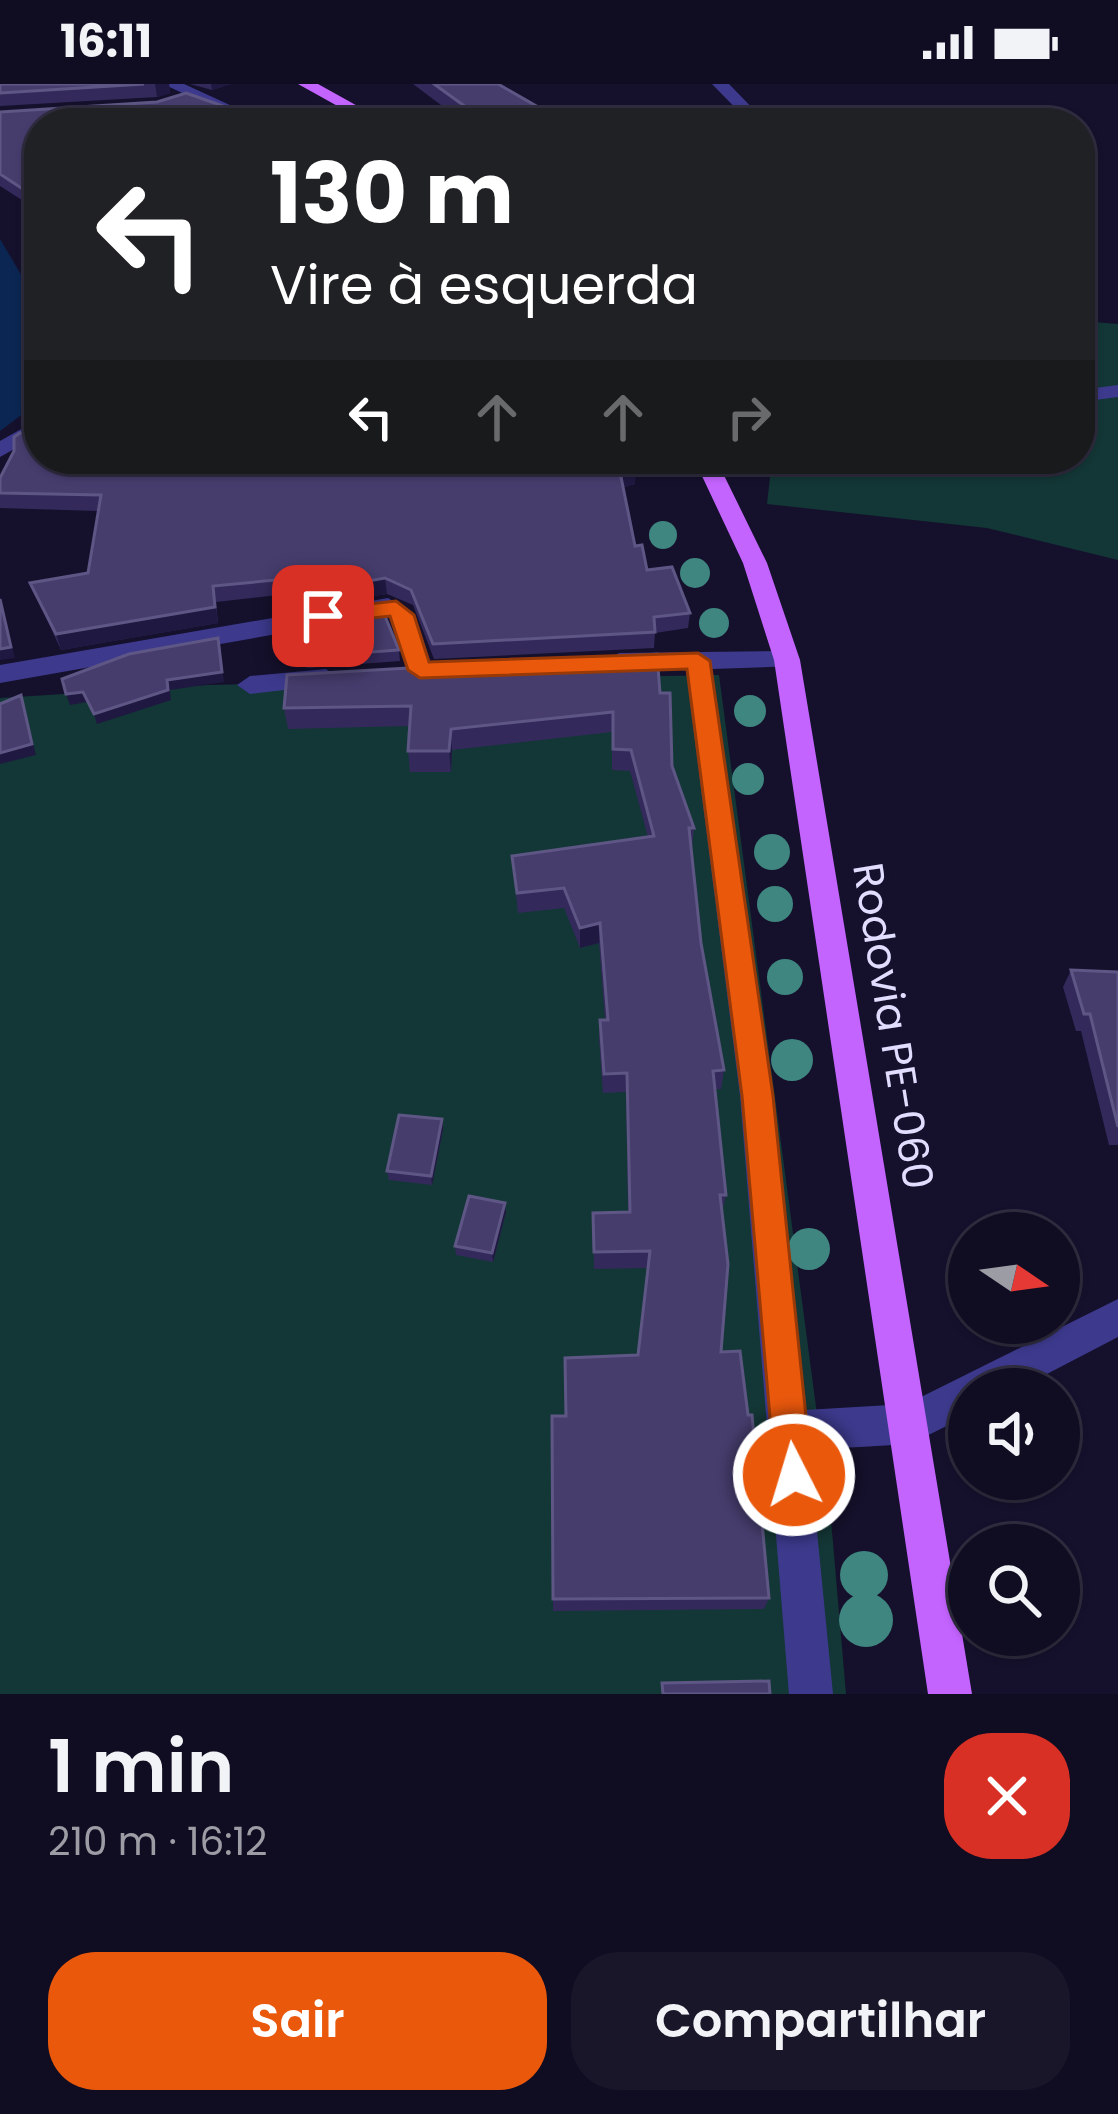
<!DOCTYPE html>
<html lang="pt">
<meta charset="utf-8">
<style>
body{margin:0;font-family:Poppins,sans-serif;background:#19162a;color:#f1f3f6;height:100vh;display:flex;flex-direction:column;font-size:45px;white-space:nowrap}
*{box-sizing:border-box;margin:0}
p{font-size:39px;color:#9c9ca5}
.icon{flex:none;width:66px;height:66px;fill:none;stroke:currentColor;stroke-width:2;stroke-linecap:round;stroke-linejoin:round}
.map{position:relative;height:1610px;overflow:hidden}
.drawer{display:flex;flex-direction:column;background:#100d22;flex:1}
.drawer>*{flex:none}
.top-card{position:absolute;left:24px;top:24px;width:1071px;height:366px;border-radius:48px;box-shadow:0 3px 9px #0004,0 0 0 3px #302d40;background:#202124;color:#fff;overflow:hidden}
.needle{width:78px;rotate:103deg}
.fabs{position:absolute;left:948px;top:1128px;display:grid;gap:24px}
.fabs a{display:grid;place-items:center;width:132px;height:132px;border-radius:50%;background:#100d22;box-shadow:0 3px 9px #0004,0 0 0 3px #302d40;font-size:60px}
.pin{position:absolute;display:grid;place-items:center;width:102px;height:102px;color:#fff;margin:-51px;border-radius:24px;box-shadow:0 6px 18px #0006}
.me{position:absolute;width:132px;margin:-66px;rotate:355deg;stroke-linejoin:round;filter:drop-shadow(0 0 9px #0008)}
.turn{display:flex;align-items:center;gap:42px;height:252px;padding:0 48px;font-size:54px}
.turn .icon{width:156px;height:156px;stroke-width:2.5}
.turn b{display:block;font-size:84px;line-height:102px}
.lanes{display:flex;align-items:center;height:114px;padding:0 48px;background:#0003;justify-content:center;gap:60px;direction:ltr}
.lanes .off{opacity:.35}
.round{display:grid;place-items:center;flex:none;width:126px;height:126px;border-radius:48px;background:#19162a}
.head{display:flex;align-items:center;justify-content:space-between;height:204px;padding:0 48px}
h1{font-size:72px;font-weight:600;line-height:90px}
.cta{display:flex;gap:24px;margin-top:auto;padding:24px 48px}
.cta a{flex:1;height:138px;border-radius:48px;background:#ea580c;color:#fff;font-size:48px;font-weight:600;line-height:138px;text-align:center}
.cta a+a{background:#19162a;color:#f1f3f6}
.status{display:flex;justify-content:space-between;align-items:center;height:84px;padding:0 60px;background:#100d22;direction:ltr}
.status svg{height:33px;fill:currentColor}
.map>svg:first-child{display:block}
.green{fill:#133736}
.water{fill:#0b2652}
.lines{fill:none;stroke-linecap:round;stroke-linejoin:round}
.minor{fill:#3d3a8e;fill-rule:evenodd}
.major{fill:#c464ff;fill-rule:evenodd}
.tree{fill:#3f8680}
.wall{fill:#332a5b}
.shaded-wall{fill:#1f1841}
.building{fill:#463d6d;stroke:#5e5684;stroke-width:3}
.route{fill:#ea580c;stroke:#983908;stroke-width:3}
.labels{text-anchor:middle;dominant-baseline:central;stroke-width:9;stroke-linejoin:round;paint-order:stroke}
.street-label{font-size:42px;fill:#e0ddff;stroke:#15112d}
</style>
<div class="status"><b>16:11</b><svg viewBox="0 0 49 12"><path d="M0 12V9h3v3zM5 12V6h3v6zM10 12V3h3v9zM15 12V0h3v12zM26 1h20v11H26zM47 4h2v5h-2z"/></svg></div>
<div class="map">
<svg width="1118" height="1610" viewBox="0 0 1118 1610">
<rect width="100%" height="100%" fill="#15112d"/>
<path class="green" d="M 1080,237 L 1118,240 L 1118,476 L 987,444 L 767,420 L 772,375 L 1080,375 Z
M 719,591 L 831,1436 L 846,1610 L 0,1610 L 0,614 L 208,601 Z"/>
<path class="water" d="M 0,155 L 39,221 L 39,305 L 24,329 L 0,347 Z"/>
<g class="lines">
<path class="minor" d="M 163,0 L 184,0 L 269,39 L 247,39 Z
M 712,0 L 729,0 L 767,39 L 750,39 Z
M 1118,301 L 1118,313 L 1080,318 L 1080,306 Z
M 39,335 L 39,351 L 0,373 L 0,357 Z
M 388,514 L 415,531 L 433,586 L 429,592 L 411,592 L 391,535 L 384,531 L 0,599 L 0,581 Z
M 787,567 L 800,576 L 796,582 L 712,585 L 774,1012 L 805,1326 L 907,1320 L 1118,1215 L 1118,1253 L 1018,1305 L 969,1305 L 969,1331 L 910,1360 L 809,1366 L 833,1610 L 789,1610 L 740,1012 L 686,586 L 619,587 L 606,578 L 619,569 Z
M 326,585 L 339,594 L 335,600 L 250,610 L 237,601 L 250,592 Z"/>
<path class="major" d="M 298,0 L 318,0 L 388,39 L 368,39 Z
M 694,375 L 716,375 L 767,479 L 800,576 L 972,1610 L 928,1610 L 774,576 L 743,479 Z"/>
</g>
<g class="tree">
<circle cx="663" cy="451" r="14"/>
<circle cx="695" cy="489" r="15"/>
<circle cx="714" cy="539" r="15"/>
<circle cx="750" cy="627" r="16"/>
<circle cx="748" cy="695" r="16"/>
<circle cx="772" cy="768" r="18"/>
<circle cx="775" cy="820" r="18"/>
<circle cx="785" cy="893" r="18"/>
<circle cx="792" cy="976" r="21"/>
<circle cx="809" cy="1165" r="21"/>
<circle cx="864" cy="1491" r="24"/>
<circle cx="866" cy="1536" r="27"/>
</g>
<path class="wall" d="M 0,0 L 169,0 L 170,9 L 157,13 L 0,22 Z
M 190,0 L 231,0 L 212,6 Z
M 413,0 L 498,0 L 566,39 L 465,39 Z
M 0,28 L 268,37 L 39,39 L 36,125 L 0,102 Z
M 0,394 L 635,400 L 623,403 L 635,462 L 647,486 L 690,529 L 688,544 L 655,549 L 654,564 L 434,575 L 413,521 L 387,510 L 309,523 L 306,508 L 216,518 L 218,539 L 61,566 L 30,499 L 88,489 L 98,427 L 0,424 Z
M 399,566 L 400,577 L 307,584 L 305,573 Z
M 660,609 L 672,682 L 694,744 L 692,764 L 701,859 L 724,986 L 721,1005 L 715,1005 L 726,1111 L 722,1129 L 721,1268 L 769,1514 L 764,1525 L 553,1527 L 552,1332 L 566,1332 L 638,1271 L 648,1184 L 594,1185 L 593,1129 L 628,1128 L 626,1008 L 603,1009 L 599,955 L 600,936 L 605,936 L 599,859 L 580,864 L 564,824 L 518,829 L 512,772 L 648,753 L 630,687 L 612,686 L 612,648 L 452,666 L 451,688 L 410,688 L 408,667 L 409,642 L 288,645 L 284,624 Z
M 1071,886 L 1118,888 L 1118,1061 L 1109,1061 L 1081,947 L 1076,947 L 1063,903 Z
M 442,1035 L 443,1045 L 432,1101 L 389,1096 L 387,1087 Z
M 506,1128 L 493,1178 L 456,1171 L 455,1162 Z"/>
<path class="shaded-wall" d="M 155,0 L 169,0 L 170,9 L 157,13 Z
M 211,0 L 231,0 L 212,6 Z
M 39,109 L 39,124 L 36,125 L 32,111 Z
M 636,385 L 635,400 L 620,403 L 620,388 Z
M 385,494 L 387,510 L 309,523 L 306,508 Z
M 213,502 L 218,539 L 61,566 L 56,550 Z
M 0,515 L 15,574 L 0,576 Z
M 218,554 L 224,598 L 170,606 L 171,616 L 97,640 L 94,630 L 167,596 Z
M 83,608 L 87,618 L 70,621 L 66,610 Z
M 21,611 L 36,671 L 0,680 L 0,669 Z
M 451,645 L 452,666 L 451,688 L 449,667 Z
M 600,839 L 599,859 L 580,864 L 580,844 Z
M 442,1035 L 443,1045 L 432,1101 L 431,1092 Z
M 505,1119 L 506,1128 L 493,1178 L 492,1169 Z"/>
<path class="building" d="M 0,0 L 144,0 L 0,9 Z
M 434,0 L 498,0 L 566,39 L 488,39 Z
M 186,9 L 271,39 L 39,39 L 39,109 L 32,111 L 0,90 L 0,28 L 157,18 Z
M 39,348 L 39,375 L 629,375 L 636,385 L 620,388 L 635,462 L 642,461 L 647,486 L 672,483 L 690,529 L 654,533 L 655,548 L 433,560 L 411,506 L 385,494 L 306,508 L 307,493 L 213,502 L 215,523 L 56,550 L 30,499 L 88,489 L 101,411 L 0,409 L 0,394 L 14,367 L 14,353 L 20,349 Z
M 0,515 L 11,563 L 0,565 Z
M 382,525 L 399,566 L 305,573 L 306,539 Z
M 218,554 L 222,588 L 167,596 L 168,606 L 94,630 L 83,608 L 66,610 L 62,595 L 129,570 Z
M 657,570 L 660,609 L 670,609 L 672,682 L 694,744 L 689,744 L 701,859 L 724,986 L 713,987 L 726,1111 L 720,1111 L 728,1180 L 721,1268 L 740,1267 L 748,1331 L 752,1331 L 769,1514 L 553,1515 L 552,1332 L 566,1332 L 565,1274 L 638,1271 L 650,1167 L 594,1168 L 593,1129 L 630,1128 L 627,989 L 604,990 L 600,936 L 608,936 L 600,839 L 580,844 L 564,804 L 517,809 L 512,772 L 654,752 L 631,666 L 613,665 L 613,628 L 451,645 L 449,667 L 408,667 L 411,622 L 284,624 L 287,591 Z
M 21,611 L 32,660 L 0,669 L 0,620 Z
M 1071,886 L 1118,888 L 1118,1043 L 1090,930 L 1084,930 Z
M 399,1031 L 442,1035 L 431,1092 L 387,1087 Z
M 469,1112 L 505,1119 L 492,1169 L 455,1162 Z
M 769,1597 L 770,1610 L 663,1610 L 662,1599 Z"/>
<path class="route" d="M 396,517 L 414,531 L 429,578 L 698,569 L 710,577 L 773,1012 L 812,1391 L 807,1404 L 794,1409 L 781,1404 L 775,1391 L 742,1012 L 687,585 L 420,594 L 408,586 L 390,532 L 323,539 L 312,532 L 323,525 Z"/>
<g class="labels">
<g class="street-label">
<text transform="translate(893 942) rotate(81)">Rodovia PE-060</text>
</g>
</g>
</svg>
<div class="fabs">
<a><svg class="needle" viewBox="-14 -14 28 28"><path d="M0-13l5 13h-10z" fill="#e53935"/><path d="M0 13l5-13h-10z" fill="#9c9ca5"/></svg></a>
<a><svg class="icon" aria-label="sound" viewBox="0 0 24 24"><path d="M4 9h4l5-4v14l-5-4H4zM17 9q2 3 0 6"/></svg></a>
<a><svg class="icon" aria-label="search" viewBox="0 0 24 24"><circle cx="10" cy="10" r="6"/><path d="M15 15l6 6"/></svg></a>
</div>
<div class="pin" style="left:323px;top:532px;background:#d93025"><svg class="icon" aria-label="arrive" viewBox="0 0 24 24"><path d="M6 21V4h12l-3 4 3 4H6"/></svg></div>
<svg class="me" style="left:794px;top:1391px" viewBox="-20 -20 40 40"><circle r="17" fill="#ea580c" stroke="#fff" stroke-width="3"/><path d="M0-11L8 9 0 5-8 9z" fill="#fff"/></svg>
<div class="top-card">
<div class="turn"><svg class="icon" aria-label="left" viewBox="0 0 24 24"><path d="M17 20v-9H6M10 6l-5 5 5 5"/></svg><div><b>130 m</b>Vire à esquerda</div></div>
<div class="lanes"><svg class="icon" aria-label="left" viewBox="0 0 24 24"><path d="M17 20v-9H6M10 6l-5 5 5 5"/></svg><svg class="icon off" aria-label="ahead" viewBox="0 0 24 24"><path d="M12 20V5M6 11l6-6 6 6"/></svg><svg class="icon off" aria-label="ahead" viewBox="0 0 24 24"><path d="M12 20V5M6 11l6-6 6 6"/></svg><svg class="icon off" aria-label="right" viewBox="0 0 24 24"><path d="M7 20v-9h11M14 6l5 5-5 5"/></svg></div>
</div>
</div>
<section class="drawer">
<div class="head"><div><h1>1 min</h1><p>210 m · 16:12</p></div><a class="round" style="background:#d93025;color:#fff"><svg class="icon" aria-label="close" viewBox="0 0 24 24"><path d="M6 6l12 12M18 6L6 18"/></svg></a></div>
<div class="cta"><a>Sair</a><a>Compartilhar</a></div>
</section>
